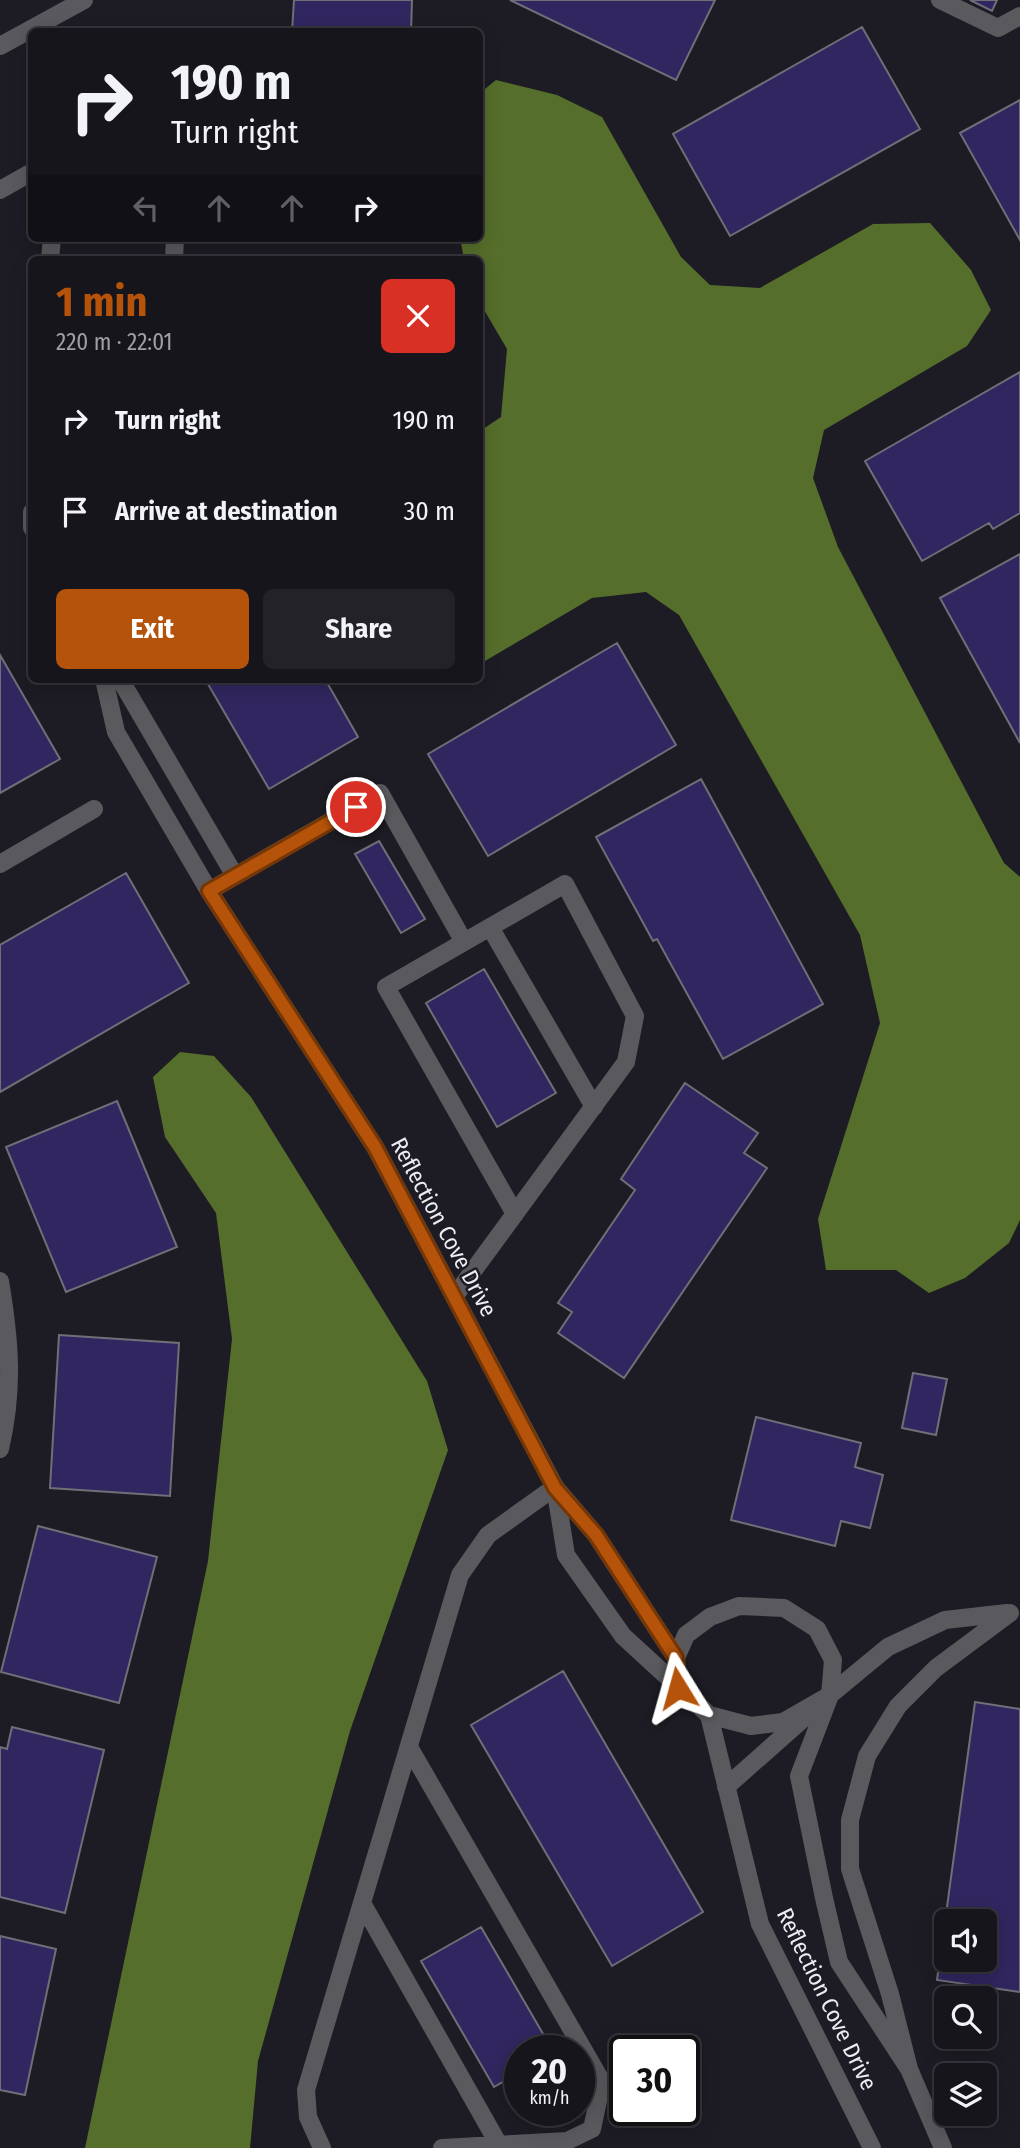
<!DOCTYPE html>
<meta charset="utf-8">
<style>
body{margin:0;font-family:"Fira Sans Condensed",sans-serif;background:#232228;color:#f1f3f6;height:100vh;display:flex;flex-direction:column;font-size:26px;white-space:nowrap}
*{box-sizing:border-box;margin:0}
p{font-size:23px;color:#9e9fa3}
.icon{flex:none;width:38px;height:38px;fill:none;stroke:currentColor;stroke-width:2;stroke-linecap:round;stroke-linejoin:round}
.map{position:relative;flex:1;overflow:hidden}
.panel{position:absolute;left:28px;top:256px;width:455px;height:427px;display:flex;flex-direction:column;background:#16151b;border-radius:10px;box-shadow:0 4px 18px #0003,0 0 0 2px #35343a}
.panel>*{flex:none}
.guide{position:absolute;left:28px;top:28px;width:455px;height:214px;border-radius:10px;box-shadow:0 4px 18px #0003,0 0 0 2px #35343a;background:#16151b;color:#f1f3f6;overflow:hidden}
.tools{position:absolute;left:934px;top:1909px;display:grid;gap:14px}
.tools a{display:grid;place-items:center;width:63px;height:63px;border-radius:10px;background:#16151b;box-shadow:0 4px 18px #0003,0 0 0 2px #35343a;font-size:35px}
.speed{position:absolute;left:504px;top:2035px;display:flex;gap:14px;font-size:35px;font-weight:700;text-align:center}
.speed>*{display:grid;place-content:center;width:91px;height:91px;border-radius:50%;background:#16151b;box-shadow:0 4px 18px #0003,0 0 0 2px #35343a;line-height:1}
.speed small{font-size:18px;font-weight:400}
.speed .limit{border:4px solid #111;border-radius:10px;background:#fff;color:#111}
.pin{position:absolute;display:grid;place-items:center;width:60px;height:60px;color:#fff;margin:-30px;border:4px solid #fff;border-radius:50%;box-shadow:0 2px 7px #0007}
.me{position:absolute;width:77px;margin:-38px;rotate:352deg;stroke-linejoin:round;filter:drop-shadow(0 0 5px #0008)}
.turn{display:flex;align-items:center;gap:24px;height:147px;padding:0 28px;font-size:32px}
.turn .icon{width:91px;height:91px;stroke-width:2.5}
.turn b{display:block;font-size:49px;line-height:60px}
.lanes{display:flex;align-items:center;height:66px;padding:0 28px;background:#0003;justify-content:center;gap:35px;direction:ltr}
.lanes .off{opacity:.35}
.round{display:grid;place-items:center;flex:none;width:74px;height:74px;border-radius:10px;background:#232228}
.head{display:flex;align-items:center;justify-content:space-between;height:119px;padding:0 28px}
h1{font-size:42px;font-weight:700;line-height:52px;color:#b45309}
.button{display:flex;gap:14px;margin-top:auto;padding:14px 28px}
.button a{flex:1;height:80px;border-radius:10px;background:#b45309;color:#fff;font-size:28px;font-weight:700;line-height:80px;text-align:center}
.button a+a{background:#232228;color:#f1f3f6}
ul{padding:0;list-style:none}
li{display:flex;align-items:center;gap:21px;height:91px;padding:0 28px}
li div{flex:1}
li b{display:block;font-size:26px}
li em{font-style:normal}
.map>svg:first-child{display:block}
.water{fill:#566e2b}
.building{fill:#31265f;stroke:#6f6f78;stroke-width:2;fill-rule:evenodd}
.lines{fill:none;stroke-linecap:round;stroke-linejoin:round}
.service{stroke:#5a5a5e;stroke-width:18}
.minor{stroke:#5a5a5e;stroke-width:18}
.route-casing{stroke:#753606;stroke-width:18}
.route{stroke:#b45309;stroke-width:12}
.labels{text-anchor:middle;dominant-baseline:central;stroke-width:5;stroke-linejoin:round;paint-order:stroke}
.street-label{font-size:23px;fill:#ededf3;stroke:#1d1c24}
</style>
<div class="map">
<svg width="1020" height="2148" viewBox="0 0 1020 2148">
<rect width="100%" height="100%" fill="#1d1c24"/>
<path class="water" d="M 496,80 L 557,95 L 602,117 L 681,257 L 710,285 L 760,288 L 873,224 L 930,223 L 971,270 L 991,310 L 967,346 L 824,430 L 813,478 L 838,547 L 1004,863 L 1020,877 L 1020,1220 L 1009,1243 L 965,1278 L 929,1293 L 896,1270 L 826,1270 L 818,1219 L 880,1023 L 860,935 L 679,615 L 646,592 L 592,598 L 480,664 L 480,431 L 501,417 L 507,349 L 480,303 L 480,259 L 464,259 L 460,238 L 480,238 L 480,93 Z
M 180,1052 L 214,1056 L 251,1097 L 427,1381 L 448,1450 L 350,1731 L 258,2061 L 250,2148 L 85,2148 L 208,1561 L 232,1339 L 216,1213 L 165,1137 L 153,1077 Z"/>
<path class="building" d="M 294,0 L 412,0 L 411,32 L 292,32 Z
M 510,0 L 715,0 L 676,80 Z
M 970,0 L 997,0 L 992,11 Z
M 862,27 L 920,129 L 730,236 L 673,134 Z
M 1020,100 L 1020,240 L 960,133 Z
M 1020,372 L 1020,513 L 993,529 L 989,523 L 922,561 L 865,461 Z
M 1020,554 L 1020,743 L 940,598 Z
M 617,643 L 676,745 L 488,856 L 428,754 Z
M 0,655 L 60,759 L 0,793 Z
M 205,679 L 325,679 L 358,737 L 269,789 Z
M 701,779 L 823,1004 L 723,1059 L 657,939 L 653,941 L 596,837 Z
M 379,841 L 425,919 L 401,933 L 355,854 Z
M 126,873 L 189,983 L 0,1092 L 0,945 Z
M 484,969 L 556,1093 L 497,1127 L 426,1003 Z
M 685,1083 L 758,1133 L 744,1153 L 767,1168 L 624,1378 L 558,1333 L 572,1312 L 558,1303 L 635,1190 L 621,1179 Z
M 117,1101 L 177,1247 L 66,1292 L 6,1147 Z
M 59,1335 L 179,1343 L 170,1496 L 50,1488 Z
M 913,1373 L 947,1379 L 936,1435 L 902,1428 Z
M 756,1417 L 861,1443 L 855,1467 L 883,1475 L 870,1528 L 841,1521 L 835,1546 L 731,1520 Z
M 38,1526 L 157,1557 L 119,1703 L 1,1672 Z
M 563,1671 L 703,1912 L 612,1966 L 471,1725 Z
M 975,1702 L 1020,1709 L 1020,1992 L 937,1980 ZM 947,1922 L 985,1922 L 985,1960 L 947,1960 Z
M 12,1727 L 104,1750 L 65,1913 L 0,1897 L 0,1747 L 7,1749 Z
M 481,1927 L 553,2051 L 520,2051 L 520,2072 L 494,2087 L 421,1961 Z
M 0,1936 L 56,1949 L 25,2095 L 0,2090 Z"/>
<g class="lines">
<path class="service" d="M 940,0 L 998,28 L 1020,16
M 0,190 L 32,172
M 50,259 L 52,238
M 174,259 L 175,238
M 32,512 L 32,528
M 104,679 L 116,732 L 209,891 L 380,793 L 464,942
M 120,679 L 235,876
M 0,864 L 94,809
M 490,927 L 594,1107
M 454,1297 L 626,1062 L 635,1016 L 565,884 L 386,987 L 515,1214
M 409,1747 L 602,2082 L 592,2129 L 567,2141 L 442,2148
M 362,1903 L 499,2145
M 322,2148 L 308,2117 L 306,2090 L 460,1575 L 488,1535 L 555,1487"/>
<path class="minor" d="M 0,46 L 84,0
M 209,891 L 375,1147 L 555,1487 L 596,1535 L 676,1658
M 0,1281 C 10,1341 14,1389 0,1449
M 555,1487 L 566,1555 L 623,1636 L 709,1715 L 751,1726 L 783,1722 L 830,1695 L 833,1660 L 817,1629 L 784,1608 L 739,1606 L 710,1617 L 686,1635 L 676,1658 L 678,1688
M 830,1695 L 799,1776 L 824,1898 L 839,1962 L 909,2069 L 943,2148
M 825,1699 L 888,1647 L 945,1620 L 1007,1613
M 709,1715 L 760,1924 L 872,2148
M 726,1787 L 805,1717
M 909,2069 L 890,1994 L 850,1869 L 850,1820 L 867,1756 L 898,1706 L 936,1668 L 1010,1613"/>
</g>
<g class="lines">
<g class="route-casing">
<path id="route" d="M 356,807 L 209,891 L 375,1147 L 555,1488 L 596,1535 L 676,1658 L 678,1688"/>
</g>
<use href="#route" class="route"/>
</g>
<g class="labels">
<g class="street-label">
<text transform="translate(444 1227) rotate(62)">Reflection Cove Drive</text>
<text transform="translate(827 1999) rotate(64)">Reflection Cove Drive</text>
</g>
</g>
</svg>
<div class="tools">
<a><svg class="icon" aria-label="sound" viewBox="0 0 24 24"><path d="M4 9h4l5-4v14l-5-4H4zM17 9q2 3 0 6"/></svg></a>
<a><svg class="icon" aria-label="search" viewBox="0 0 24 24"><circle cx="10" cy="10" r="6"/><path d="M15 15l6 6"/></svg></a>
<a><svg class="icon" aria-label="layers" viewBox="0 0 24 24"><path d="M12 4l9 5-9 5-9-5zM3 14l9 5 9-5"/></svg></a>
</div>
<div class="speed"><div>20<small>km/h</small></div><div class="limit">30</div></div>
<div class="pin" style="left:356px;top:807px;background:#d93025"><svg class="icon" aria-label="arrive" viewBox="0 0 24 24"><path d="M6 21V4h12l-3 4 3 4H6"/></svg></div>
<svg class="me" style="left:678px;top:1688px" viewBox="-20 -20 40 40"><path d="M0-17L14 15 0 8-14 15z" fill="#b45309" stroke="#fff" stroke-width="4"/></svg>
<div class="guide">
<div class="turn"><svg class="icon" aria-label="right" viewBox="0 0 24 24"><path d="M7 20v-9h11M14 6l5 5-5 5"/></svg><div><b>190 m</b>Turn right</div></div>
<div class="lanes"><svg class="icon off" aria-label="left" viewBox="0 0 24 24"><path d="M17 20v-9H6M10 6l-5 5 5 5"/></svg><svg class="icon off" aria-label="ahead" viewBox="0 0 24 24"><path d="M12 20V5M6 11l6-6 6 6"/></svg><svg class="icon off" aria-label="ahead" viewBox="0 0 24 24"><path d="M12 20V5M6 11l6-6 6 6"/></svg><svg class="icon" aria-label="right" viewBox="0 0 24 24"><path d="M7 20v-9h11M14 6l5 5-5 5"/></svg></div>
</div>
<section class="panel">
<div class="head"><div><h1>1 min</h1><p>220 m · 22:01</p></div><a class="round" style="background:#d93025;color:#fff"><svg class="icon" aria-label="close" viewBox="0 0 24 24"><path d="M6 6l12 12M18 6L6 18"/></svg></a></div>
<ul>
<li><svg class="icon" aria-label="right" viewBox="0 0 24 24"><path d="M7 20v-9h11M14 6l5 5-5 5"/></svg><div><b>Turn right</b></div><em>190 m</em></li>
<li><svg class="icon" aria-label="arrive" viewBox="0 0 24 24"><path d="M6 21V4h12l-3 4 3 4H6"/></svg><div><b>Arrive at destination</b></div><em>30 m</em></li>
</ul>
<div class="button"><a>Exit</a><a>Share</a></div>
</section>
</div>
